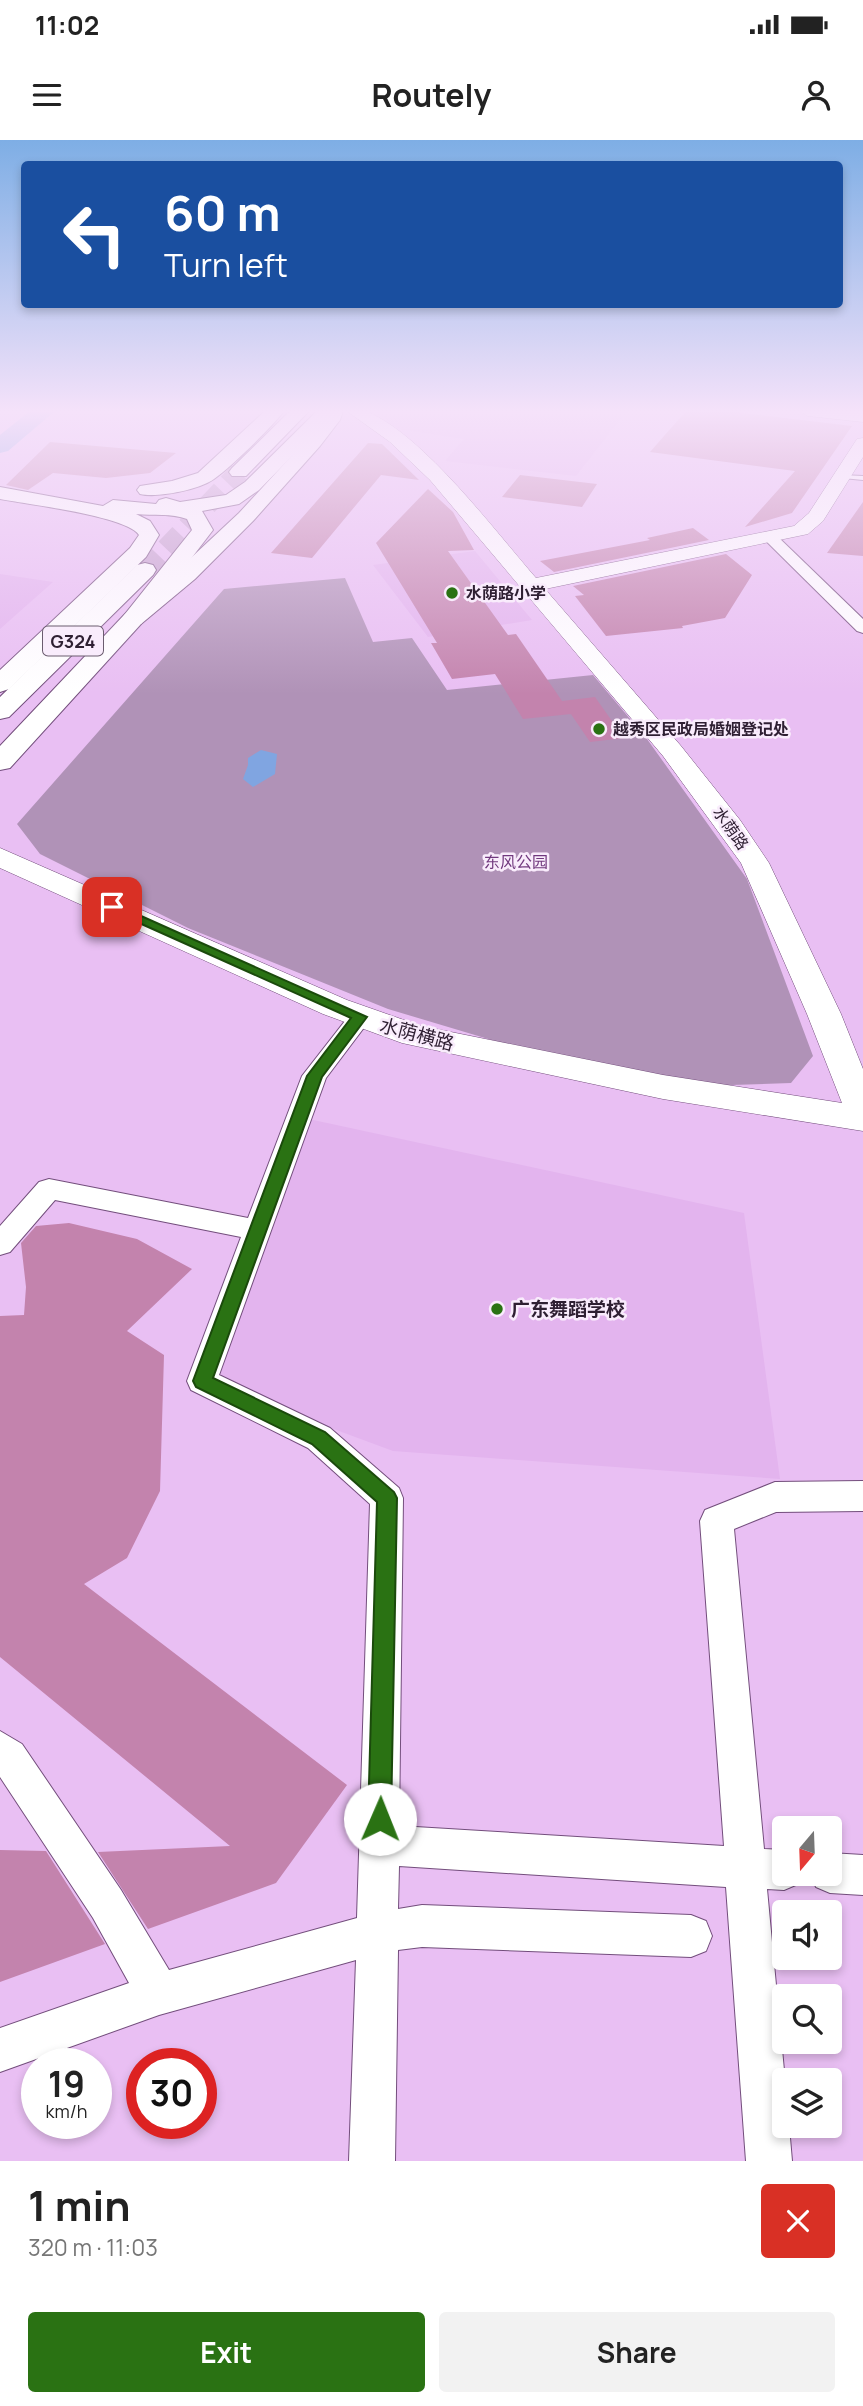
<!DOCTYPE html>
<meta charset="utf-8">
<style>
body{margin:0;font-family:Manrope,"Noto Sans SC",sans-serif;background:#f2f2f2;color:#222;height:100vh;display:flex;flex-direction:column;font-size:26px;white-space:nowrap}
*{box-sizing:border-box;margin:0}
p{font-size:23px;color:#767676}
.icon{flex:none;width:38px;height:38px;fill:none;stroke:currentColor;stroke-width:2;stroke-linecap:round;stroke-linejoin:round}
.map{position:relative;height:2021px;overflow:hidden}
.details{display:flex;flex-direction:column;background:#fff;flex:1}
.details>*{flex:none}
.top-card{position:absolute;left:21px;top:21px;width:822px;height:147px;border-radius:7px;box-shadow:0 4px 10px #0003;background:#1a4fa0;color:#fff;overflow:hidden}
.needle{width:46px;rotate:199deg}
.buttons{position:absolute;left:772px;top:1676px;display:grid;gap:14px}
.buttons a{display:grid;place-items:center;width:70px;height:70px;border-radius:7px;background:#fff;box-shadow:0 4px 10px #0003;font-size:35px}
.speed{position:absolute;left:21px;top:1908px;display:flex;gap:14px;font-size:35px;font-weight:700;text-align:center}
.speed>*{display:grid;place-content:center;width:91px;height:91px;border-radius:50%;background:#fff;box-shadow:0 4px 10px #0003;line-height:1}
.speed small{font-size:18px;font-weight:400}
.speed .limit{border:10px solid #d22;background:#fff;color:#111}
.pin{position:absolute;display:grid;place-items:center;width:60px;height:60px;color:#fff;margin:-30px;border-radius:14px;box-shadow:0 4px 10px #0006}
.me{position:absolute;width:77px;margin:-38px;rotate:1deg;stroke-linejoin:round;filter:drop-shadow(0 0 5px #0008)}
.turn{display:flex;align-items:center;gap:24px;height:147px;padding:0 28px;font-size:32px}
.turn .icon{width:91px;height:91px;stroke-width:2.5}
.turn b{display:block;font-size:49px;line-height:60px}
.round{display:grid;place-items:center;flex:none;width:74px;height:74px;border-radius:7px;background:#f2f2f2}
.overview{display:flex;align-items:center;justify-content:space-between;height:119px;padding:0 28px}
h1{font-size:42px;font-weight:700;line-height:52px}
.button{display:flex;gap:14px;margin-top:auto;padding:14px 28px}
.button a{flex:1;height:80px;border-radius:7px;background:#2a7213;color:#fff;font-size:28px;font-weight:700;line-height:80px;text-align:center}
.button a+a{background:#f2f2f2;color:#222}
.status{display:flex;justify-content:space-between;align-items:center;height:49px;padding:0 35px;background:#fff;direction:ltr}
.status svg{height:19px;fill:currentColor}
header{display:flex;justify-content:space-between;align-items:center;height:91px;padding:0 28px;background:#fff;font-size:32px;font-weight:700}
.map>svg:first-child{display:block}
.built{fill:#e3b4ee}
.green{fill:#b092b7}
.water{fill:#80a5e1}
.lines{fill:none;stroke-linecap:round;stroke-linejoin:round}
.river{fill:#80a5e1;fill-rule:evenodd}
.building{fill:#c383ad}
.highway-tunnel{stroke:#c49fcc;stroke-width:20;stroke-dasharray:20 10;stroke-linecap:butt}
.lane-casing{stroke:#734e7c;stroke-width:2}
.street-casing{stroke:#734e7c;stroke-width:2}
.secondary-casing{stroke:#734e7c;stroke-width:1}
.primary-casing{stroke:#734e7c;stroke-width:2}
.highway-casing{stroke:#734e7c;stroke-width:2}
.lane{fill:#fff;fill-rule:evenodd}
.street{fill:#fff;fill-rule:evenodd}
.secondary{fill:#fff;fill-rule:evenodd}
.primary{fill:#fff;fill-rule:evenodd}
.highway{fill:#fff;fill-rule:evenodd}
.route{fill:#2a7213;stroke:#1b4a0c;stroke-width:2}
.poi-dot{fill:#2a7213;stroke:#f9ecfc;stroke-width:2.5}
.labels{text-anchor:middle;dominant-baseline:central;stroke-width:5;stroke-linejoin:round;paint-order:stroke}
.far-poi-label{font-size:16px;font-weight:bold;fill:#2e1f32;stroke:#f9ecfc;text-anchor:start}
.far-street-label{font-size:16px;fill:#2e1f32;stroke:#f9ecfc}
.far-park-label{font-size:16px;fill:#71387e;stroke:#f9ecfc}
.shield{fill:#f9ecfc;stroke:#6b5c6f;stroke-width:2}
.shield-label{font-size:18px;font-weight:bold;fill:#2e1f32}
.street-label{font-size:19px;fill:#2e1f32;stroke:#f9ecfc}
.poi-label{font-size:19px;font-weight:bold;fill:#2e1f32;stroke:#f9ecfc;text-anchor:start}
</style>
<div class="status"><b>11:02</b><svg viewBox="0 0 49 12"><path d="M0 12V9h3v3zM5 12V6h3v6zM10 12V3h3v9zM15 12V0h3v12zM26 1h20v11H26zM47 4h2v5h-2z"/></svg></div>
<header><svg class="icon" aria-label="menu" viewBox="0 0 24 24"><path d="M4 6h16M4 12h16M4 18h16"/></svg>Routely<svg class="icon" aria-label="person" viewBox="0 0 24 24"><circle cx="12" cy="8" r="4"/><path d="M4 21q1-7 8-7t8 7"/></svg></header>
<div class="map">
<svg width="863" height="2021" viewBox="0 0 863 2021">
<rect width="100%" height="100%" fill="#e9bff3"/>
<path class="built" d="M 376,271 L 627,271 L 576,336 L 445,321 L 464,299 L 398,289 Z
M 475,411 L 532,480 L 428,497 L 373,425 Z
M 0,434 L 53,442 L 0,489 Z
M 304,978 L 744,1073 L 780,1339 L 393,1311 L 215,1245 Z"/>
<path class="green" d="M 345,438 L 373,502 L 412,498 L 447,550 L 593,535 L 647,599 L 747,739 L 813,916 L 791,943 L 699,946 L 552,918 L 388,869 L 188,788 L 40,714 L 17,684 L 224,449 Z"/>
<path class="water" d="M 261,610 L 277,614 L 275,634 L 253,647 L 243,639 L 248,625 L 248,618 Z"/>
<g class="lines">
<path class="river" d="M 30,271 L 55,271 L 8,311 L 0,313 L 0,295 Z"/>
</g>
<path class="building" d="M 686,271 L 726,271 L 852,286 L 792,373 L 745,387 L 795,331 L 650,312 Z
M 50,302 L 176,313 L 150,333 L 106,338 L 53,333 L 28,350 L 6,345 Z
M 368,303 L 382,304 L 419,340 L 381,335 L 312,418 L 271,413 Z
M 520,335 L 597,344 L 582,367 L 502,357 Z
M 428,349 L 453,372 L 474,410 L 448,411 L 508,495 L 516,494 L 571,574 L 523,579 L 495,534 L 452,539 L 431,503 L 437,503 L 376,403 Z
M 863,362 L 863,416 L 827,413 Z
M 693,388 L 709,400 L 554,432 L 540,421 L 650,400 L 647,398 Z
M 726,414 L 752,435 L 725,478 L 682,486 L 683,488 L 606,496 L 575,456 L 584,455 L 573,446 Z
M 595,557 L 624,598 L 590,602 L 562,561 Z
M 69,1083 L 137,1099 L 192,1129 L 127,1191 L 164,1215 L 160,1351 L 127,1418 L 84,1444 L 347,1645 L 276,1743 L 148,1789 L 98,1712 L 230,1706 L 0,1517 L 0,1176 L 24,1175 L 26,1147 L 21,1103 L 36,1086 Z
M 0,1710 L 46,1711 L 105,1804 L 0,1842 Z"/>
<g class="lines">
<path class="highway-tunnel" d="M 145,430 L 239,332"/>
<g class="lane-casing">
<path id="lane" d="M 841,335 L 863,336 L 863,340 L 843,338 Z"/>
</g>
<g class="street-casing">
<path id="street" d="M 771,394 L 776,395 L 863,479 L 863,493 L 857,491 L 766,401 L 764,398 Z
M 360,869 L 368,872 L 372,877 L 326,938 L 219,1235 L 330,1288 L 399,1348 L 403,1358 L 399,1686 L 724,1706 L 700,1381 L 705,1370 L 775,1342 L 863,1341 L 863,1371 L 776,1372 L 734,1389 L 764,1709 L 784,1710 L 784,1734 L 802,1734 L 798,1744 L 784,1750 L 767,1749 L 785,1941 L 784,1986 L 789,1986 L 792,2021 L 746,2021 L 726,1747 L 399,1726 L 398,1769 L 422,1765 L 691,1775 L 706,1781 L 712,1796 L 706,1811 L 691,1817 L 422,1807 L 398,1810 L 395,2021 L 349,2021 L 356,1820 L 159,1875 L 0,1932 L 0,1888 L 129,1843 L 93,1778 L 0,1637 L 0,1591 L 22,1604 L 121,1750 L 169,1830 L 357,1778 L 370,1364 L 308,1308 L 191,1250 L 187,1241 L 241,1097 L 55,1060 L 10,1112 L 0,1115 L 0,1086 L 39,1042 L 49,1039 L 248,1078 L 302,936 L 352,872 Z
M 830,1713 L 863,1715 L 863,1755 L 830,1753 L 816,1747 L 810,1734 L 830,1734 Z"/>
</g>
<g class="secondary-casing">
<path id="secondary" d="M 347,271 C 353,271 362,269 368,272 C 425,297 494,390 536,438 L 794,386 L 809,373 L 857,299 L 863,298 L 863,317 L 823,381 L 808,394 L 545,449 L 681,606 L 740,680 L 769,723 L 841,874 L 863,929 L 863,991 L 663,959 L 402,903 L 323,874 L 0,728 L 0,708 L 347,860 L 421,886 L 663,935 L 842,963 L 807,874 L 741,723 L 663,616 L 430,340 L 390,302 Z
M 800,271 L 863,272 L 863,282 L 808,276 Z"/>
</g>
<g class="primary-casing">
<path id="primary" d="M 265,271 L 284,271 C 271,288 231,327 214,339 C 199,350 157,358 140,354 L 137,350 L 140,346 L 172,341 L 198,333 Z
M 317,271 L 336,271 L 259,350 L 239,364 L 202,371 L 213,390 L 141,484 L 125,484 L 121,479 L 192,390 L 187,379 C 172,373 153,376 136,374 L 150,381 L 159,395 L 146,417 L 9,549 L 0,552 L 0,530 L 130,408 L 139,395 C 127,376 26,364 0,359 L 0,347 L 103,366 L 113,360 L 156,364 L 159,360 L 166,358 L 180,362 L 226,355 L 245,342 Z"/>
</g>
<g class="highway-casing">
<path id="highway" d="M 290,271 L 309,271 L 246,336 L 232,336 L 229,332 L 232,328 Z
M 325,271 L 343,271 L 340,280 L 320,306 L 253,381 L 195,439 L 141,484 L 10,628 L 0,630 L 0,606 L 125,474 L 179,429 L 239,373 L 308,298 L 322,279 Z
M 145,423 L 153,425 L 156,430 L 153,435 L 9,577 L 0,579 L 0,557 L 137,425 Z"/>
</g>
<use href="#lane" class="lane"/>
<use href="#street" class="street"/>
<use href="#secondary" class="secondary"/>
<use href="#primary" class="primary"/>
<use href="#highway" class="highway"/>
</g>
<linearGradient id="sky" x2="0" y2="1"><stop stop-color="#7eaee5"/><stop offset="0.49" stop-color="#f5e2fa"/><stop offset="1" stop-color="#f5e2fa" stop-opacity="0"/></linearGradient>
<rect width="863" height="554" fill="url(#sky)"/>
<path class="route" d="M 112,763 L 367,877 L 322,937 L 213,1238 L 325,1292 L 394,1352 L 397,1358 L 391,1679 L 388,1687 L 380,1691 L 371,1687 L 368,1679 L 377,1362 L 312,1304 L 196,1247 L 193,1241 L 307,936 L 351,878 L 108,769 L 108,764 Z"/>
<g class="poi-dot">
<circle cx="452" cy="453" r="7"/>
<circle cx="599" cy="589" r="7"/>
<circle cx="497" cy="1169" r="7"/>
</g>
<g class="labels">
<g class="far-poi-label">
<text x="466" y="453">水荫路小学</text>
<text x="613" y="589">越秀区民政局婚姻登记处</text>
</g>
<g class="far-street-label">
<text transform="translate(731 688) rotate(55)">水荫路</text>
</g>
<g class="far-park-label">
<text x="516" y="722">东风公园</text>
</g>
<rect class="shield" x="43" y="486.5" width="60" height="29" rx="5"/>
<g class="shield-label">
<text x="73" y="501">G324</text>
</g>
<g class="street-label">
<text transform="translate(417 894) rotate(15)">水荫横路</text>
</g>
<g class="poi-label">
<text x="511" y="1169">广东舞蹈学校</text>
</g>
</g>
</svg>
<div class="buttons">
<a><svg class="needle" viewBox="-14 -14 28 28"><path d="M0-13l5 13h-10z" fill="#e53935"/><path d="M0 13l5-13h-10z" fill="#767676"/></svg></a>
<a><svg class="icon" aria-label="sound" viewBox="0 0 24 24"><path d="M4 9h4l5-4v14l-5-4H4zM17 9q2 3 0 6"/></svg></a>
<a><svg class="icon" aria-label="search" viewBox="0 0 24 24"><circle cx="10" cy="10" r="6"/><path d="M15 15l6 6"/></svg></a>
<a><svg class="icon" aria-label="layers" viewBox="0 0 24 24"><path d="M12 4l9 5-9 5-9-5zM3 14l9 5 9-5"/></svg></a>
</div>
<div class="speed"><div>19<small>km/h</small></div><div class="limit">30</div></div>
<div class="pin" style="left:112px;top:767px;background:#d93025"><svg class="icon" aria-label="arrive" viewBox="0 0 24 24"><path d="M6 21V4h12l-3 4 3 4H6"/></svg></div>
<svg class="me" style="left:380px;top:1679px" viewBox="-20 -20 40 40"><circle r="19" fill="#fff"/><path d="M0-13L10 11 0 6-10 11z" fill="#2a7213"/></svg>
<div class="top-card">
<div class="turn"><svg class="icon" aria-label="left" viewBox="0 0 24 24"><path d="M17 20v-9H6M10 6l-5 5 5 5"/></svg><div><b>60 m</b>Turn left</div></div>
</div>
</div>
<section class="details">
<div class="overview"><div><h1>1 min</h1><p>320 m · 11:03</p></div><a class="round" style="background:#d93025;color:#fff"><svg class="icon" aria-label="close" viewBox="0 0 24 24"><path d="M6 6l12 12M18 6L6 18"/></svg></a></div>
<div class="button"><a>Exit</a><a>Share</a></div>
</section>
